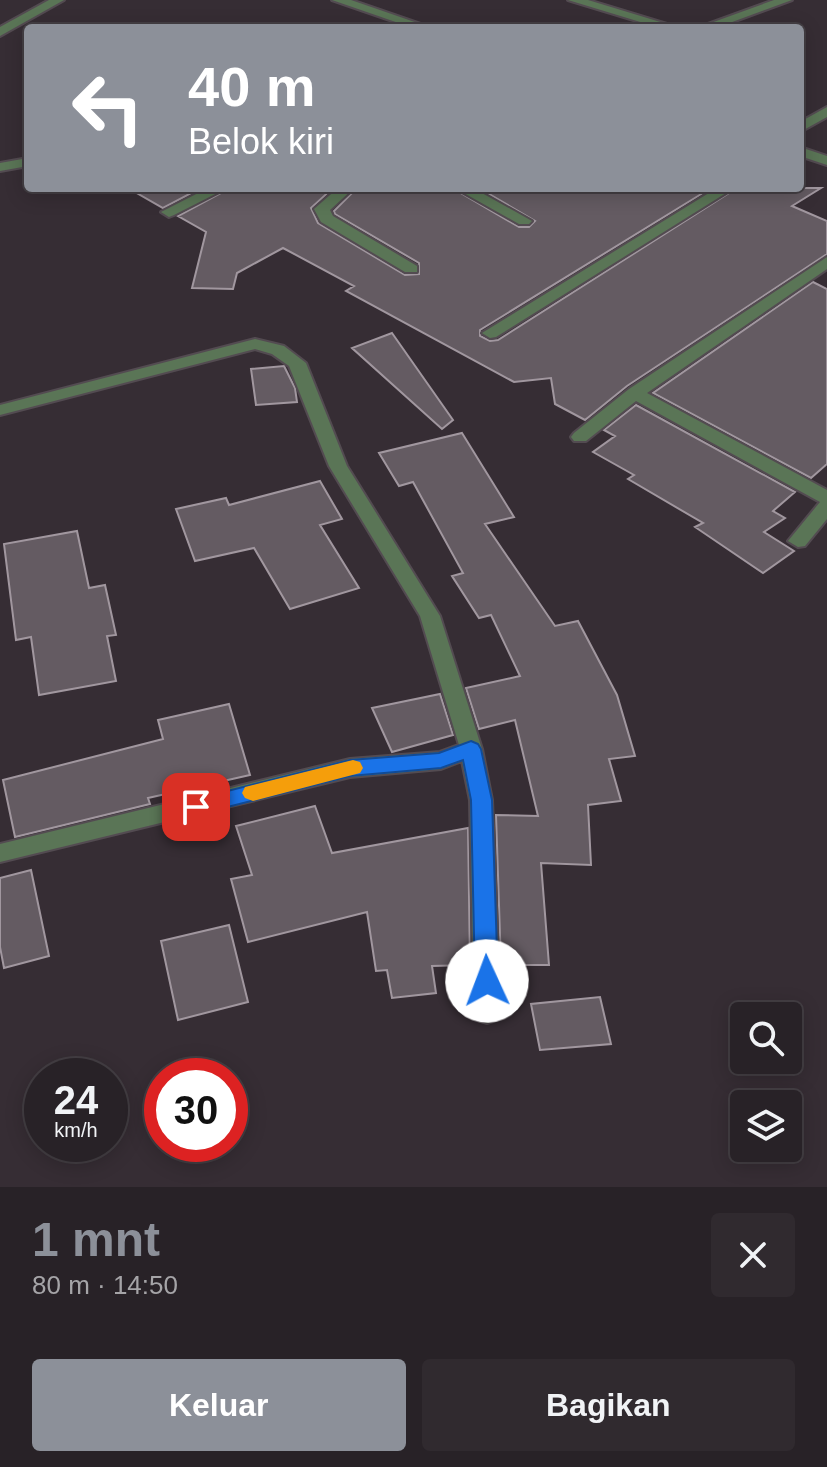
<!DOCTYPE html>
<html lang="id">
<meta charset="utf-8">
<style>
body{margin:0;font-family:Helvetica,sans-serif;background:#302a2f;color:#f1f3f6;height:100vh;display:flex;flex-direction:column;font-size:30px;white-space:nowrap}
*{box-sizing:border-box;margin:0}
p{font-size:26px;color:#a5a4a7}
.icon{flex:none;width:44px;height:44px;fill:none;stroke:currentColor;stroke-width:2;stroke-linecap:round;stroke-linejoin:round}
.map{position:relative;height:1187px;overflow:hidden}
.panel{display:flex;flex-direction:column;background:#282227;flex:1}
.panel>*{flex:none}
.top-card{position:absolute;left:24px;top:24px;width:780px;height:168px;border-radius:8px;box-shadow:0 4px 20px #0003,0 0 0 2px #443f44;background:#8c9099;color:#fff;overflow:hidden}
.fabs{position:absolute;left:730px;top:1002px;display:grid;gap:16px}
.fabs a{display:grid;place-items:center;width:72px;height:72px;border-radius:8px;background:#282227;box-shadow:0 4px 20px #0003,0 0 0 2px #443f44;font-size:40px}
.speed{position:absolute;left:24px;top:1058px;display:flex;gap:16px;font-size:40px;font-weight:700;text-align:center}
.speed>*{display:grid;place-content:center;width:104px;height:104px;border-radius:50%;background:#282227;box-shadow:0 4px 20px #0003,0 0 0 2px #443f44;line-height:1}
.speed small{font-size:20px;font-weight:400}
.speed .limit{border:12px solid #d22;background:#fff;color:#111}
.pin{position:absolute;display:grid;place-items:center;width:68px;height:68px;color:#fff;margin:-34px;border-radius:16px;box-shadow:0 4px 12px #0006}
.me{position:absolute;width:88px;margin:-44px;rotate:358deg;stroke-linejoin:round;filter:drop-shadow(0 0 6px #0008)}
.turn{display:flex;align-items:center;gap:28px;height:168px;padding:0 32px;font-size:36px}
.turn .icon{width:104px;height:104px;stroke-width:2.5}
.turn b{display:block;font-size:56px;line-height:68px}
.round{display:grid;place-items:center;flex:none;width:84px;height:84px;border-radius:8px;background:#302a2f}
.overview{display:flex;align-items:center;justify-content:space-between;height:136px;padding:0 32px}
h1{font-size:48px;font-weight:800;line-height:60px;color:#8c9099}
.primary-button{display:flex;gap:16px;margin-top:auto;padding:16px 32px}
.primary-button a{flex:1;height:92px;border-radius:8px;background:#8c9099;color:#fff;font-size:32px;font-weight:800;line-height:92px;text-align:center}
.primary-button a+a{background:#302a2f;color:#f1f3f6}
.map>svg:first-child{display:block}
.building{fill:#645b62;stroke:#a1979f;stroke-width:2}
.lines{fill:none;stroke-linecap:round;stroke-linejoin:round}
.minor-casing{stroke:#534b51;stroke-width:4}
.minor{fill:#5a7556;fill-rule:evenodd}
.route{fill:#1a73e8;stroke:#114b97;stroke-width:2}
.slow{fill:#f59e0b}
</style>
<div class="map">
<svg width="827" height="1187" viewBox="0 0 827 1187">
<rect width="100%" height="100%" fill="#362d34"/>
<path class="building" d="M 128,188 L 201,188 L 163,208 Z
M 230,188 L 333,188 L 311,208 L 318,223 L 405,275 L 419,274 L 419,263 L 335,214 L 334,211 L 357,188 L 452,188 L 519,227 L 529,227 L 535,221 L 479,188 L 711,188 L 480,330 L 480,336 L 490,341 L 498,340 L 737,188 L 821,188 L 792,206 L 827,221 L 827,254 L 627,386 L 585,420 L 555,404 L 551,378 L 514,382 L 346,291 L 354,286 L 283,248 L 237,273 L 233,289 L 192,288 L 206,232 L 178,216 Z
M 813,282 L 827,289 L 827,464 L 811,478 L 653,393 Z
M 392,333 L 453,420 L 442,429 L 352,348 Z
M 284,366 L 295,388 L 297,402 L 256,405 L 251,369 Z
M 636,405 L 795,492 L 773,511 L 785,518 L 764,532 L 794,551 L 763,573 L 695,527 L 703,523 L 628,479 L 634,475 L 593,452 L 615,436 L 604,430 Z
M 462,433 L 514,517 L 485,524 L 555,626 L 578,621 L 617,695 L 635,756 L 609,759 L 621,801 L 588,805 L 591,865 L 541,863 L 549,965 L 501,965 L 496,815 L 538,816 L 515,720 L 479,729 L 466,688 L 520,676 L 491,615 L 479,618 L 452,576 L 463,573 L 413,482 L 399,486 L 379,453 Z
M 320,481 L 342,519 L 320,525 L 359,588 L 290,609 L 254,548 L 195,561 L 176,509 L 226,498 L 229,505 Z
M 77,531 L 89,588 L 105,585 L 116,635 L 107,636 L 116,681 L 39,695 L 31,637 L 16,640 L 4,544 Z
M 440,694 L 453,735 L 392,752 L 372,708 Z
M 229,704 L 250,775 L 148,798 L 150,804 L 15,837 L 3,780 L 163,739 L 158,720 Z
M 315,806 L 332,853 L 468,828 L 470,965 L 432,966 L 436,993 L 392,998 L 387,970 L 376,971 L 367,912 L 248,942 L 231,879 L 252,875 L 236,826 Z
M 31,870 L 49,956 L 4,968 L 0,947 L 0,878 Z
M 229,925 L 248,1002 L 178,1020 L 161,941 Z
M 600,997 L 611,1044 L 540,1050 L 531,1004 Z"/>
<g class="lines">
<g class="minor-casing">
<path id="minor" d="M 49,0 L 64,0 L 0,36 L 0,27 Z
M 332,0 L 351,0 L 432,28 L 413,28 Z
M 568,0 L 588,0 L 680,28 L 660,28 Z
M 774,0 L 792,0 L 716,28 L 697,28 Z
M 827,107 L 827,117 L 800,132 L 800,122 Z
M 800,147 L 827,156 L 827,165 L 800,156 Z
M 28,158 L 28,166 L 0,171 L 0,163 Z
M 208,188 L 227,188 L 174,215 L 169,217 L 161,212 Z
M 338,188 L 354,188 L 330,210 L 333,216 L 417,266 L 417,272 L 405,272 L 321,222 L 314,209 Z
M 455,188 L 473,188 L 532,221 L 529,224 L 519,224 Z
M 717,188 L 734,188 L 496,337 L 490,338 L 482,333 Z
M 827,257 L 827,269 L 647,393 L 827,490 L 827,519 L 805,546 L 798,547 L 788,541 L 820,502 L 636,401 L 586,441 L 574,441 L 571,437 L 574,433 L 629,389 Z
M 255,339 L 284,346 L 306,363 L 347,466 L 440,616 L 482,749 L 492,800 L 500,1012 L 496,1020 L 487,1023 L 478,1020 L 474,1012 L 470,800 L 462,761 L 441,769 L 350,777 L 0,862 L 0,844 L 350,759 L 440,752 L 459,745 L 420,616 L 329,466 L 289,366 L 272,354 L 255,349 L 0,415 L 0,405 Z"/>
</g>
<use href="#minor" class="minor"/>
</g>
<path class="route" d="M 471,741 L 478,744 L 481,749 L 492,800 L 498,981 L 495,988 L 487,991 L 479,988 L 475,981 L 471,800 L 463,760 L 441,768 L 350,776 L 196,815 L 189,813 L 186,807 L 189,801 L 196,799 L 350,760 L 439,753 Z"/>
<path class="slow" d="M 353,760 L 360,762 L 363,768 L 360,773 L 253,801 L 245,798 L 242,793 L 245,787 Z"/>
</svg>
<div class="fabs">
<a><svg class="icon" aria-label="search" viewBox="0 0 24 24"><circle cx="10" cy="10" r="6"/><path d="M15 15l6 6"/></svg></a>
<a><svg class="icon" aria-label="layers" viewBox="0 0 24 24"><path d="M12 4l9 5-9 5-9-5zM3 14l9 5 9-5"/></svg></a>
</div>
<div class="speed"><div>24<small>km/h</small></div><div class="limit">30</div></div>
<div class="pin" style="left:196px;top:807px;background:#d93025"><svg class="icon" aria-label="arrive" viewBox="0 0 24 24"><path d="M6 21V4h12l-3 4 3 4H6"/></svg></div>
<svg class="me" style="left:487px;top:981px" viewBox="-20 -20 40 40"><circle r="19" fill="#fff"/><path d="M0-13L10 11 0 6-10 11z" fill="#1a73e8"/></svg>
<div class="top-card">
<div class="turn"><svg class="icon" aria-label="left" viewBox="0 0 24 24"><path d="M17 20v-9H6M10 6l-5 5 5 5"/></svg><div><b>40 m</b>Belok kiri</div></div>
</div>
</div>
<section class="panel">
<div class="overview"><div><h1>1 mnt</h1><p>80 m · 14:50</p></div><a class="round"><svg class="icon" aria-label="close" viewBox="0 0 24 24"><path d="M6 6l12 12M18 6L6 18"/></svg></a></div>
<div class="primary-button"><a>Keluar</a><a>Bagikan</a></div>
</section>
